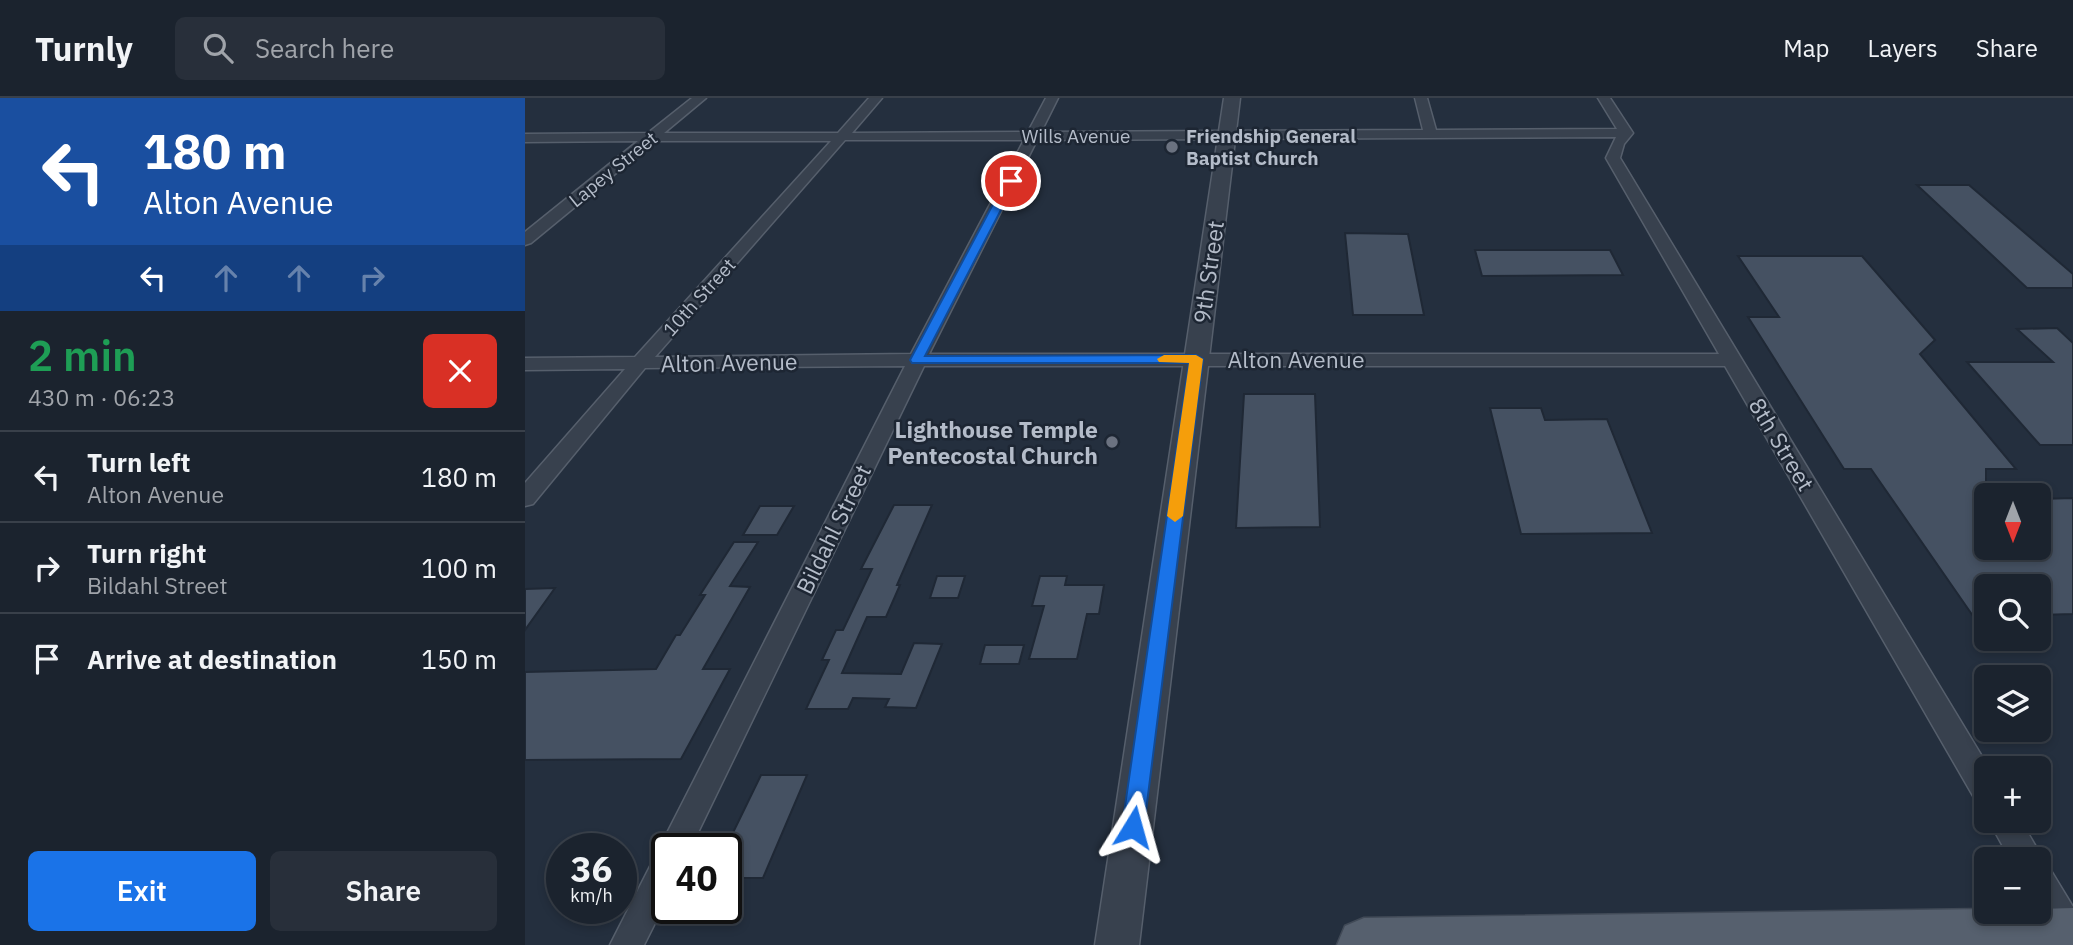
<!DOCTYPE html>
<meta charset="utf-8">
<style>
body{margin:0;font-family:"IBM Plex Sans",sans-serif;background:#282f3a;color:#f1f3f6;height:100vh;display:flex;flex-direction:column;font-size:26px;white-space:nowrap}
*{box-sizing:border-box;margin:0}
p{font-size:23px;color:#a0a4aa}
.icon{flex:none;width:38px;height:38px;fill:none;stroke:currentColor;stroke-width:2;stroke-linecap:round;stroke-linejoin:round}
.map{position:relative;flex:1;overflow:hidden}
.drawer{display:flex;flex-direction:column;background:#1b232e;width:525px}
.drawer>*{flex:none}
.hud{background:#1a4fa0;color:#fff;overflow:hidden}
.needle{width:46px;rotate:180deg}
.fabs{position:absolute;left:1449px;top:385px;display:grid;gap:14px}
.fabs a{display:grid;place-items:center;width:77px;height:77px;border-radius:10px;background:#1b232e;box-shadow:0 4px 10px #0003,0 0 0 2px #39404a;font-size:35px}
.speed{position:absolute;left:21px;top:735px;display:flex;gap:14px;font-size:35px;font-weight:700;text-align:center}
.speed>*{display:grid;place-content:center;width:91px;height:91px;border-radius:50%;background:#1b232e;box-shadow:0 4px 10px #0003,0 0 0 2px #39404a;line-height:1}
.speed small{font-size:18px;font-weight:400}
.speed .limit{border:4px solid #111;border-radius:10px;background:#fff;color:#111}
.pin{position:absolute;display:grid;place-items:center;width:60px;height:60px;color:#fff;margin:-30px;border:4px solid #fff;border-radius:50%;box-shadow:0 2px 7px #0007}
.me{position:absolute;width:77px;margin:-38px;rotate:8deg;stroke-linejoin:round;filter:drop-shadow(0 0 5px #0008)}
.turn{display:flex;align-items:center;gap:24px;height:147px;padding:0 28px;font-size:32px}
.turn .icon{width:91px;height:91px;stroke-width:2.5}
.turn b{display:block;font-size:49px;line-height:60px}
.lanes{display:flex;align-items:center;height:66px;padding:0 28px;background:#0003;justify-content:center;gap:35px;direction:ltr}
.lanes .off{opacity:.35}
.round{display:grid;place-items:center;flex:none;width:74px;height:74px;border-radius:10px;background:#282f3a}
.head{display:flex;align-items:center;justify-content:space-between;height:119px;padding:0 28px}
h1{font-size:42px;font-weight:600;line-height:52px;color:#1e9e55}
.button{display:flex;gap:14px;margin-top:auto;padding:14px 28px}
.button a{flex:1;height:80px;border-radius:10px;background:#1a73e8;color:#fff;font-size:28px;font-weight:600;line-height:80px;text-align:center}
.button a+a{background:#282f3a;color:#f1f3f6}
ul{padding:0;list-style:none}
li{display:flex;align-items:center;gap:21px;height:91px;padding:0 28px;border-top:2px solid #39404a}
li div{flex:1}
li b{display:block;font-size:26px}
li em{font-style:normal}
header{display:flex;align-items:center;gap:42px;box-sizing:border-box;height:98px;padding:0 35px;background:#1b232e;border-bottom:2px solid #39404a}
header strong{font-size:33px}
nav{display:flex;gap:38px;margin-inline-start:auto;font-size:24px}
.search{width:490px;height:63px;background:#282f3a;display:flex;align-items:center;gap:18px;box-sizing:border-box;padding:0 24px;border-radius:10px;color:#a0a4aa;font-size:26px}
main{display:flex;flex:1;min-height:0}
.map>svg:first-child{display:block}
.building{fill:#455162;stroke:#1f2835;stroke-width:2}
.lines{fill:none;stroke-linecap:round;stroke-linejoin:round}
.minor-casing{stroke:#565f6c;stroke-width:3}
.tertiary-casing{stroke:#565f6c;stroke-width:3}
.primary-casing{stroke:#414a57;stroke-width:3}
.minor{fill:#38414e;fill-rule:evenodd}
.tertiary{fill:#38414e;fill-rule:evenodd}
.primary{fill:#56606e;fill-rule:evenodd}
.route{fill:#1a73e8;stroke:#114b97;stroke-width:2}
.slow{fill:#f59e0b}
.worship-dot{fill:#6b7280;stroke:#1d2633;stroke-width:2.5}
.labels{text-anchor:middle;dominant-baseline:central;stroke-width:5;stroke-linejoin:round;paint-order:stroke}
.far-street-label{font-size:19px;fill:#b4bcc9;stroke:#1d2633}
.far-poi-label{font-size:19px;font-weight:bold;fill:#b4bcc9;stroke:#1d2633;text-anchor:start}
.street-label{font-size:23px;fill:#b4bcc9;stroke:#1d2633}
.poi-label{font-size:23px;font-weight:bold;fill:#b4bcc9;stroke:#1d2633;text-anchor:end}
</style>
<header>
<strong>Turnly</strong>
<div class="search"><svg class="icon" aria-label="search" viewBox="0 0 24 24"><circle cx="10" cy="10" r="6"/><path d="M15 15l6 6"/></svg>Search here</div>
<nav><a>Map</a><a>Layers</a><a>Share</a></nav>
</header>
<main>
<section class="drawer">
<div class="hud">
<div class="turn"><svg class="icon" aria-label="left" viewBox="0 0 24 24"><path d="M17 20v-9H6M10 6l-5 5 5 5"/></svg><div><b>180 m</b>Alton Avenue</div></div>
<div class="lanes"><svg class="icon" aria-label="left" viewBox="0 0 24 24"><path d="M17 20v-9H6M10 6l-5 5 5 5"/></svg><svg class="icon off" aria-label="ahead" viewBox="0 0 24 24"><path d="M12 20V5M6 11l6-6 6 6"/></svg><svg class="icon off" aria-label="ahead" viewBox="0 0 24 24"><path d="M12 20V5M6 11l6-6 6 6"/></svg><svg class="icon off" aria-label="right" viewBox="0 0 24 24"><path d="M7 20v-9h11M14 6l5 5-5 5"/></svg></div>
</div>
<div class="head"><div><h1>2 min</h1><p>430 m · 06:23</p></div><a class="round" style="background:#d93025;color:#fff"><svg class="icon" aria-label="close" viewBox="0 0 24 24"><path d="M6 6l12 12M18 6L6 18"/></svg></a></div>
<ul>
<li><svg class="icon" aria-label="left" viewBox="0 0 24 24"><path d="M17 20v-9H6M10 6l-5 5 5 5"/></svg><div><b>Turn left</b><p>Alton Avenue</p></div><em>180 m</em></li>
<li><svg class="icon" aria-label="right" viewBox="0 0 24 24"><path d="M7 20v-9h11M14 6l5 5-5 5"/></svg><div><b>Turn right</b><p>Bildahl Street</p></div><em>100 m</em></li>
<li><svg class="icon" aria-label="arrive" viewBox="0 0 24 24"><path d="M6 21V4h12l-3 4 3 4H6"/></svg><div><b>Arrive at destination</b></div><em>150 m</em></li>
</ul>
<div class="button"><a>Exit</a><a>Share</a></div>
</section>
<div class="map">
<svg width="1548" height="847" viewBox="0 0 1548 847">
<rect width="100%" height="100%" fill="#242f3e"/>
<path class="building" d="M 1392,87 L 1444,87 L 1548,176 L 1548,190 L 1502,190 Z
M 820,135 L 883,136 L 899,217 L 828,217 Z
M 950,152 L 1085,152 L 1098,177 L 957,178 Z
M 1213,158 L 1337,158 L 1410,242 L 1395,256 L 1491,371 L 1461,371 L 1461,450 L 1514,450 L 1514,401 L 1548,400 L 1548,516 L 1514,517 L 1514,488 L 1461,488 L 1461,518 L 1448,518 L 1346,371 L 1319,371 L 1223,219 L 1254,219 Z
M 1532,230 L 1548,245 L 1548,347 L 1515,347 L 1442,264 L 1528,264 L 1492,231 Z
M 719,296 L 790,296 L 795,429 L 711,430 Z
M 965,310 L 1016,310 L 1020,322 L 1082,321 L 1127,435 L 996,436 Z
M 369,407 L 407,407 L 372,487 L 375,487 L 361,519 L 342,519 L 317,575 L 376,576 L 389,545 L 417,546 L 391,610 L 360,609 L 364,601 L 328,600 L 323,611 L 281,611 L 304,562 L 297,562 L 311,532 L 318,532 L 347,471 L 336,471 Z
M 235,408 L 269,408 L 252,437 L 218,437 Z
M 209,444 L 233,444 L 205,488 L 225,489 L 178,571 L 205,571 L 156,661 L 0,662 L 0,574 L 131,571 L 151,537 L 155,537 L 180,497 L 175,497 Z
M 412,478 L 440,478 L 433,500 L 405,500 Z
M 515,478 L 542,478 L 540,487 L 579,487 L 574,516 L 562,516 L 552,561 L 504,561 L 519,508 L 507,508 Z
M 30,490 L 0,532 L 0,491 Z
M 460,547 L 499,547 L 494,566 L 455,566 Z
M 236,677 L 282,677 L 238,780 L 201,780 L 201,749 Z"/>
<g class="lines">
<g class="minor-casing">
<path id="minor" d="M 167,0 L 181,0 L 139,35 L 313,35 L 344,0 L 357,0 L 327,35 L 503,34 L 521,0 L 533,0 L 516,34 L 898,32 L 890,0 L 902,0 L 911,32 L 1092,31 L 1073,0 L 1085,0 L 1108,35 L 1099,46 L 1095,60 L 1464,670 L 1461,670 L 1461,707 L 1451,703 L 1200,268 L 399,268 L 165,751 L 142,751 L 142,801 L 119,847 L 85,847 L 380,268 L 120,270 L 8,406 L 0,408 L 0,385 L 100,271 L 0,272 L 0,260 L 110,259 L 306,43 L 130,43 L 6,145 L 0,147 L 0,134 L 113,43 L 0,44 L 0,36 L 123,35 ZM 1091,39 L 1081,60 L 1194,256 L 404,256 L 512,42 ZM 320,42 L 499,42 L 386,256 L 130,259 Z
M 1464,723 L 1496,723 L 1518,761 L 1515,767 L 1525,771 L 1548,809 L 1548,847 L 1533,847 L 1514,813 L 1514,761 L 1485,761 Z"/>
</g>
<g class="tertiary-casing">
<path id="tertiary" d="M 699,0 L 715,0 L 614,847 L 570,847 Z"/>
</g>
<g class="primary-casing">
<path id="primary" d="M 1548,810 L 1548,847 L 812,847 L 820,828 L 839,820 L 1461,811 L 1461,814 L 1514,814 L 1514,811 Z"/>
</g>
<use href="#minor" class="minor"/>
<use href="#tertiary" class="tertiary"/>
<use href="#primary" class="primary"/>
</g>
<path class="route" d="M 482,80 L 491,83 L 400,258 L 671,257 L 678,261 L 619,729 L 615,737 L 608,740 L 600,737 L 597,729 L 664,265 L 387,265 L 385,262 Z"/>
<path class="slow" d="M 639,257 L 671,257 L 678,261 L 658,418 L 650,424 L 642,418 L 664,265 L 634,264 L 632,261 Z"/>
<g class="worship-dot">
<circle cx="647" cy="49" r="7"/>
<circle cx="587" cy="344" r="7"/>
</g>
<g class="labels">
<g class="far-street-label">
<text x="551" y="38">Wills Avenue</text>
<text transform="translate(88 71) rotate(-39)">Lapey Street</text>
<text transform="translate(174 199) rotate(-48)">10th Street</text>
</g>
<g class="far-poi-label">
<text x="661" y="38">Friendship General<tspan x="661" dy="22">Baptist Church</tspan></text>
</g>
<g class="street-label">
<text transform="translate(683 174) rotate(-82)">9th Street</text>
<text x="771" y="261">Alton Avenue</text>
<text transform="translate(204 264) rotate(-1)">Alton Avenue</text>
<text transform="translate(1257 346) rotate(59)">8th Street</text>
<text transform="translate(308 431) rotate(-64)">Bildahl Street</text>
</g>
<g class="poi-label">
<text x="573" y="331">Lighthouse Temple<tspan x="573" dy="26">Pentecostal Church</tspan></text>
</g>
</g>
</svg>
<div class="fabs">
<a><svg class="needle" viewBox="-14 -14 28 28"><path d="M0-13l5 13h-10z" fill="#e53935"/><path d="M0 13l5-13h-10z" fill="#a0a4aa"/></svg></a>
<a><svg class="icon" aria-label="search" viewBox="0 0 24 24"><circle cx="10" cy="10" r="6"/><path d="M15 15l6 6"/></svg></a>
<a><svg class="icon" aria-label="layers" viewBox="0 0 24 24"><path d="M12 4l9 5-9 5-9-5zM3 14l9 5 9-5"/></svg></a>
<a>+</a>
<a>−</a>
</div>
<div class="speed"><div>36<small>km/h</small></div><div class="limit">40</div></div>
<div class="pin" style="left:486px;top:83px;background:#d93025"><svg class="icon" aria-label="arrive" viewBox="0 0 24 24"><path d="M6 21V4h12l-3 4 3 4H6"/></svg></div>
<svg class="me" style="left:608px;top:729px" viewBox="-20 -20 40 40"><path d="M0-17L14 15 0 8-14 15z" fill="#1a73e8" stroke="#fff" stroke-width="4"/></svg>
</div>
</main>
